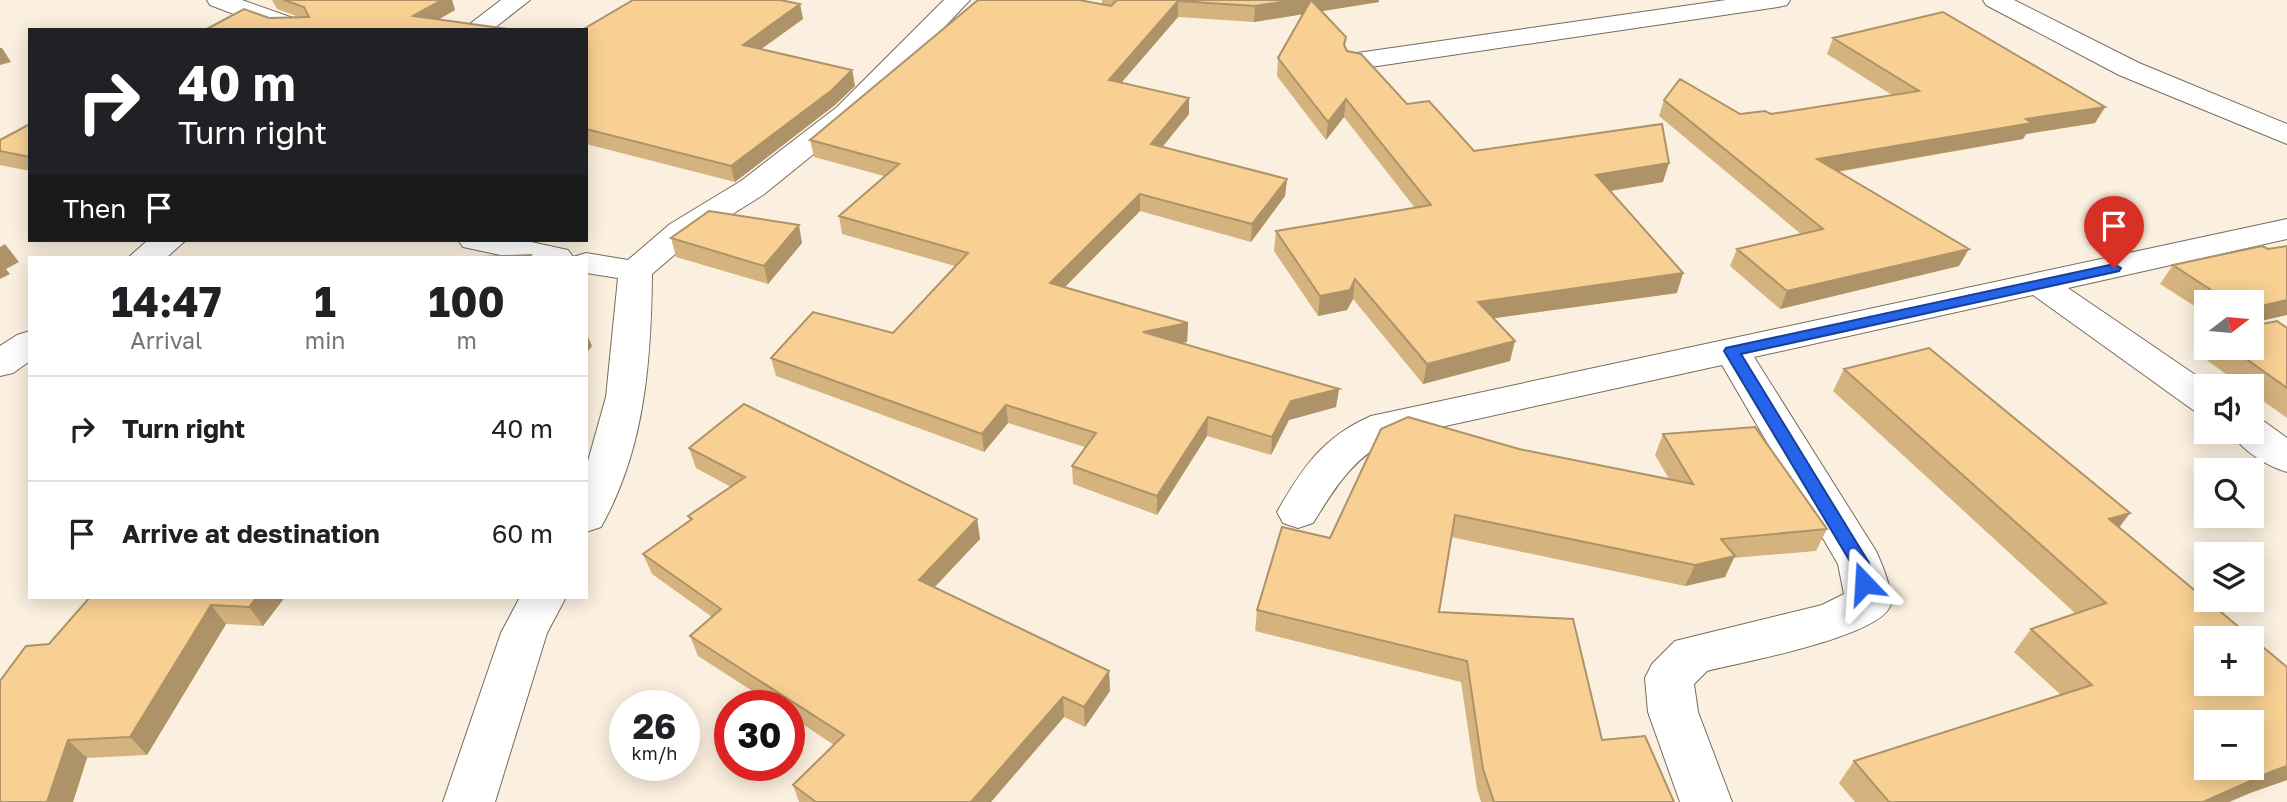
<!DOCTYPE html>
<meta charset="utf-8">
<style>
body{margin:0;font-family:"Golos Text",sans-serif;background:#f2f2f2;color:#202124;height:100vh;display:flex;flex-direction:column;font-size:26px;white-space:nowrap}
*{box-sizing:border-box;margin:0}
p{font-size:23px;color:#757577}
.icon{flex:none;width:38px;height:38px;fill:none;stroke:currentColor;stroke-width:2;stroke-linecap:round;stroke-linejoin:round}
.map{position:relative;flex:1;overflow:hidden}
.details{position:absolute;left:28px;top:256px;width:560px;height:343px;display:flex;flex-direction:column;background:#fff;border-radius:0px;box-shadow:0 4px 18px #0003}
.details>*{flex:none}
.hud{position:absolute;left:28px;top:28px;width:560px;height:214px;border-radius:0px;box-shadow:0 4px 18px #0003;background:#202124;color:#fff;overflow:hidden}
.needle{width:46px;rotate:74deg}
.fabs{position:absolute;left:2194px;top:290px;display:grid;gap:14px}
.fabs a{display:grid;place-items:center;width:70px;height:70px;border-radius:0px;background:#fff;box-shadow:0 4px 18px #0003;font-size:35px}
.speed{position:absolute;left:609px;top:690px;display:flex;gap:14px;font-size:35px;font-weight:700;text-align:center}
.speed>*{display:grid;place-content:center;width:91px;height:91px;border-radius:50%;background:#fff;box-shadow:0 4px 18px #0003;line-height:1}
.speed small{font-size:18px;font-weight:400}
.speed .limit{border:10px solid #d22;background:#fff;color:#111}
.pin{position:absolute;display:grid;place-items:center;width:60px;height:60px;color:#fff;margin:-72px -30px;border-radius:50% 50% 50% 0;rotate:-45deg;box-shadow:0 0 7px #0007}
.pin .icon{rotate:45deg}
.me{position:absolute;width:77px;margin:-38px;rotate:340deg;stroke-linejoin:round;filter:drop-shadow(0 0 5px #0008)}
.turn{display:flex;align-items:center;gap:24px;height:147px;padding:0 35px;font-size:32px}
.turn .icon{width:91px;height:91px;stroke-width:2.5}
.turn b{display:block;font-size:49px;line-height:60px}
.then{display:flex;align-items:center;height:66px;padding:0 35px;background:#0003;gap:14px;font-size:26px}
.eta{display:flex;justify-content:space-evenly;align-items:center;height:119px;text-align:center}
.eta b{font-size:42px;font-weight:700;line-height:49px}
ul{padding:0;list-style:none}
li{display:flex;align-items:center;gap:21px;height:105px;padding:0 35px;border-top:2px solid #e0e0e0}
li div{flex:1}
li b{display:block;font-size:26px}
li em{font-style:normal}
.map>svg:first-child{display:block}
.lines{fill:none;stroke-linecap:round;stroke-linejoin:round}
.street-casing{stroke:#766c5e;stroke-width:2}
.street{fill:#fff;fill-rule:evenodd}
.wall{fill:#d5b37f}
.shaded-wall{fill:#ae9268}
.building{fill:#f8d094;stroke:#ae9268;stroke-width:2;fill-rule:evenodd}
.route{fill:#2563eb;stroke:#184099;stroke-width:2}
</style>
<div class="map">
<svg width="2287" height="802" viewBox="0 0 2287 802">
<rect width="100%" height="100%" fill="#fbf0df"/>
<g class="lines">
<g class="street-casing">
<path id="street" d="M 207,0 L 242,0 L 310,24 L 314,30 L 276,30 L 210,5 Z
M 501,0 L 530,0 L 492,30 L 462,30 Z
M 944,0 L 970,0 L 857,119 L 763,195 L 694,238 L 652,274 C 651,361 645,449 601,527 L 586,532 L 586,468 L 606,397 L 618,278 L 586,273 L 586,257 L 573,257 L 586,253 L 628,260 L 670,224 L 741,181 L 837,107 Z
M 1726,0 L 1790,0 L 1787,5 L 1778,7 L 1357,69 L 1347,67 L 1344,61 L 1347,55 L 1357,53 Z
M 1983,0 L 2014,0 L 2139,63 L 2287,124 L 2287,144 L 2119,75 L 1986,5 Z
M 2287,219 L 2287,239 L 2068,288 L 2213,387 L 2207,387 L 2207,414 L 2193,410 L 2033,295 L 1754,357 L 1876,551 C 1882,564 1892,588 1891,603 C 1887,636 1738,663 1707,671 L 1694,684 L 1698,712 L 1732,802 L 1680,802 L 1648,712 L 1645,678 L 1652,664 L 1675,641 L 1822,605 L 1844,594 L 1838,564 L 1722,365 L 1395,437 C 1354,456 1336,486 1313,523 L 1298,528 L 1283,523 L 1277,512 C 1302,468 1323,437 1371,416 Z
M 148,240 L 186,240 L 167,257 L 129,257 Z
M 458,240 L 522,240 L 568,250 L 573,257 L 510,257 L 463,247 Z
M 30,331 L 30,361 L 13,373 L 0,376 L 0,346 L 17,335 Z
M 2252,419 L 2265,422 L 2287,438 L 2287,472 C 2267,466 2242,451 2231,432 L 2252,432 Z
M 520,597 L 566,597 L 547,633 L 495,802 L 443,802 L 501,633 Z"/>
</g>
<use href="#street" class="street"/>
</g>
<path class="wall" d="M 272,0 L 452,0 L 455,10 L 439,19 L 269,18 L 299,17 L 277,9 Z
M 1102,0 L 1379,0 L 1379,2 L 1322,11 L 1346,37 L 1345,47 L 1347,51 L 1407,104 L 1474,151 L 1663,182 L 1610,191 L 1677,293 L 1494,318 L 1510,361 L 1423,384 L 1353,299 L 1347,310 L 1318,316 L 1274,251 L 1276,231 L 1415,208 L 1344,117 L 1326,140 L 1277,76 L 1278,58 L 1303,14 L 1254,22 L 1178,17 L 1121,83 L 1189,98 L 1189,114 L 1162,147 L 1287,179 L 1285,196 L 1251,242 L 1140,211 L 1065,287 L 1188,323 L 1187,342 L 1181,343 L 1339,389 L 1336,407 L 1289,420 L 1271,455 L 1207,436 L 1157,515 L 1073,484 L 1072,466 L 1085,447 L 1008,423 L 984,452 L 776,376 L 771,358 L 893,333 L 955,266 L 842,234 L 839,216 L 884,176 L 814,157 L 810,140 L 1102,4 Z
M 784,1 L 800,4 L 803,19 L 761,49 L 852,70 L 855,86 L 835,105 L 735,182 L 586,144 L 586,30 Z
M 1833,38 L 2105,107 L 2095,123 L 2026,134 L 2023,139 L 1838,172 L 1959,266 L 1780,309 L 1730,266 L 1737,249 L 1801,234 L 1659,116 L 1664,100 L 1740,114 L 1771,114 L 1892,95 L 1827,54 Z
M 30,124 L 30,171 L 0,165 L 0,140 Z
M 671,238 L 802,243 L 768,284 L 676,257 Z
M 2262,246 L 2252,303 L 2207,303 L 2207,314 L 2160,284 L 2173,265 Z
M 2287,328 L 2287,418 L 2252,393 L 2252,387 L 2244,387 L 2197,353 L 2207,339 L 2207,348 L 2252,348 Z
M 1844,369 L 2130,513 L 2119,527 L 2287,667 L 2287,780 L 2250,793 L 2229,802 L 1855,802 L 1839,783 L 1854,761 L 2061,695 L 2014,652 L 2031,629 L 2076,614 L 1833,391 Z
M 1663,434 L 1827,529 L 1816,551 L 1733,558 L 1725,577 L 1685,586 L 1451,537 L 1439,612 L 1602,740 L 1674,802 L 1481,802 L 1477,789 L 1461,682 L 1255,631 L 1257,610 L 1330,538 L 1519,449 L 1669,479 L 1655,455 Z
M 689,448 L 977,519 L 980,539 L 935,587 L 1109,671 L 1110,691 L 1085,727 L 1064,717 L 991,802 L 799,802 L 793,785 L 834,745 L 789,715 L 789,705 L 774,705 L 698,656 L 690,636 L 712,617 L 652,574 L 643,554 L 690,520 L 688,516 L 731,487 L 696,468 Z
M 90,597 L 285,597 L 263,626 L 226,624 L 147,755 L 87,758 L 73,802 L 49,644 Z"/>
<path class="shaded-wall" d="M 442,0 L 452,0 L 455,10 L 420,30 L 413,16 Z
M 1294,0 L 1379,0 L 1379,2 L 1254,22 L 1255,6 Z
M 1178,1 L 1178,17 L 1109,97 L 1109,80 Z
M 800,4 L 803,19 L 746,60 L 743,45 Z
M 0,48 L 2,48 L 11,62 L 0,65 Z
M 852,70 L 855,86 L 835,105 L 735,182 L 731,166 Z
M 1189,98 L 1189,114 L 1151,161 L 1151,144 Z
M 1346,99 L 1344,117 L 1326,140 L 1328,122 Z
M 2105,107 L 2095,123 L 2026,134 L 2023,139 L 1810,176 L 1817,159 L 2026,119 Z
M 1669,163 L 1663,182 L 1591,194 L 1596,175 Z
M 1287,179 L 1285,196 L 1251,242 L 1252,224 Z
M 1140,194 L 1140,211 L 1051,301 L 1050,283 Z
M 799,225 L 802,243 L 768,284 L 764,266 Z
M 5,244 L 19,262 L 6,269 L 10,274 L 0,279 L 0,247 Z
M 1969,249 L 1959,266 L 1780,309 L 1787,291 Z
M 1683,273 L 1677,293 L 1474,321 L 1478,302 Z
M 1355,279 L 1353,299 L 1347,310 L 1318,316 L 1320,296 Z
M 2287,300 L 2287,315 L 2252,323 L 2252,308 Z
M 1188,323 L 1187,342 L 1143,350 L 1143,332 Z
M 586,332 L 592,346 L 586,354 Z
M 1515,341 L 1510,361 L 1423,384 L 1427,364 Z
M 1339,389 L 1336,407 L 1289,420 L 1271,455 L 1272,437 L 1291,401 Z
M 1006,405 L 1008,423 L 984,452 L 982,434 Z
M 1208,417 L 1207,436 L 1157,515 L 1157,496 Z
M 2130,513 L 2113,536 L 2109,519 Z
M 977,519 L 980,539 L 922,600 L 919,580 Z
M 1735,556 L 1725,577 L 1685,586 L 1695,565 Z
M 257,597 L 285,597 L 263,626 L 249,607 Z
M 211,605 L 226,624 L 147,755 L 130,737 Z
M 1109,671 L 1110,691 L 1085,727 L 1084,707 Z
M 1063,697 L 1064,717 L 991,802 L 971,802 Z
M 68,740 L 87,758 L 73,802 L 47,802 Z
M 2287,766 L 2287,780 L 2250,793 L 2229,802 L 2203,802 L 2273,771 Z"/>
<path class="building" d="M 284,0 L 442,0 L 413,16 L 515,30 L 205,30 L 244,9 L 269,18 L 309,17 L 304,7 Z
M 633,0 L 780,0 L 800,4 L 743,45 L 852,70 L 832,90 L 731,166 L 586,129 L 586,30 L 582,30 Z
M 978,0 L 1079,0 L 1111,6 L 1117,0 L 1294,0 L 1255,6 L 1178,1 L 1109,80 L 1189,98 L 1151,144 L 1287,179 L 1252,224 L 1140,194 L 1050,283 L 1188,323 L 1143,332 L 1339,389 L 1291,401 L 1272,437 L 1208,417 L 1157,496 L 1072,466 L 1096,433 L 1006,405 L 982,434 L 771,358 L 813,312 L 893,333 L 968,253 L 839,216 L 899,164 L 810,140 Z
M 1311,0 L 1346,37 L 1344,45 L 1347,51 L 1361,54 L 1407,104 L 1429,101 L 1474,151 L 1662,124 L 1669,163 L 1596,175 L 1683,273 L 1478,302 L 1515,341 L 1427,364 L 1355,279 L 1350,290 L 1320,296 L 1276,231 L 1431,205 L 1346,99 L 1328,122 L 1278,58 Z
M 1943,12 L 2105,107 L 2026,119 L 2032,123 L 1817,159 L 1969,249 L 1787,291 L 1737,249 L 1823,229 L 1664,100 L 1680,79 L 1740,114 L 1765,111 L 1771,114 L 1919,91 L 1833,38 Z
M 30,124 L 30,157 L 0,151 L 0,140 Z
M 709,211 L 799,225 L 764,266 L 671,238 Z
M 2262,246 L 2268,249 L 2287,246 L 2287,300 L 2252,308 L 2252,303 L 2231,303 L 2173,265 Z
M 531,255 L 530,257 L 481,257 Z
M 2277,321 L 2287,328 L 2287,388 L 2231,348 L 2252,348 L 2252,326 Z
M 1929,348 L 2130,513 L 2109,519 L 2287,667 L 2287,766 L 2273,771 L 2203,802 L 1889,802 L 1854,761 L 2092,685 L 2031,629 L 2106,603 L 1844,369 ZM 2207,639 L 2252,639 L 2252,684 L 2207,684 ZM 2207,723 L 2252,723 L 2252,768 L 2207,768 Z
M 744,404 L 977,519 L 919,580 L 1109,671 L 1084,707 L 1063,697 L 971,802 L 816,802 L 793,785 L 844,735 L 690,636 L 721,609 L 643,554 L 692,519 L 688,516 L 745,477 L 689,448 Z
M 1408,417 L 1519,449 L 1693,484 L 1663,434 L 1755,427 L 1827,529 L 1721,539 L 1735,556 L 1695,565 L 1455,515 L 1439,612 L 1573,619 L 1602,740 L 1645,736 L 1674,802 L 1494,802 L 1483,769 L 1467,661 L 1257,610 L 1282,527 L 1330,538 L 1381,429 Z
M 90,597 L 257,597 L 249,607 L 211,605 L 130,737 L 68,740 L 47,802 L 0,802 L 0,681 L 26,646 L 49,644 Z"/>
<path class="route" d="M 2114,264 L 2121,268 L 2119,271 L 1741,354 L 1869,563 L 1874,583 L 1871,588 L 1858,588 L 1851,563 L 1724,351 L 1726,348 Z"/>
</svg>
<div class="fabs">
<a><svg class="needle" viewBox="-14 -14 28 28"><path d="M0-13l5 13h-10z" fill="#e53935"/><path d="M0 13l5-13h-10z" fill="#757577"/></svg></a>
<a><svg class="icon" aria-label="sound" viewBox="0 0 24 24"><path d="M4 9h4l5-4v14l-5-4H4zM17 9q2 3 0 6"/></svg></a>
<a><svg class="icon" aria-label="search" viewBox="0 0 24 24"><circle cx="10" cy="10" r="6"/><path d="M15 15l6 6"/></svg></a>
<a><svg class="icon" aria-label="layers" viewBox="0 0 24 24"><path d="M12 4l9 5-9 5-9-5zM3 14l9 5 9-5"/></svg></a>
<a>+</a>
<a>−</a>
</div>
<div class="speed"><div>26<small>km/h</small></div><div class="limit">30</div></div>
<div class="pin" style="left:2114px;top:268px;background:#d93025"><svg class="icon" aria-label="arrive" viewBox="0 0 24 24"><path d="M6 21V4h12l-3 4 3 4H6"/></svg></div>
<svg class="me" style="left:1864px;top:583px" viewBox="-20 -20 40 40"><path d="M0-17L14 15 0 8-14 15z" fill="#2563eb" stroke="#fff" stroke-width="4"/></svg>
<div class="hud">
<div class="turn"><svg class="icon" aria-label="right" viewBox="0 0 24 24"><path d="M7 20v-9h11M14 6l5 5-5 5"/></svg><div><b>40 m</b>Turn right</div></div>
<div class="then">Then<svg class="icon" aria-label="arrive" viewBox="0 0 24 24"><path d="M6 21V4h12l-3 4 3 4H6"/></svg></div>
</div>
<section class="details">
<div class="eta">
<div><b>14:47</b><p>Arrival</p></div>
<div><b>1</b><p>min</p></div>
<div><b>100</b><p>m</p></div>
</div>
<ul>
<li><svg class="icon" aria-label="right" viewBox="0 0 24 24"><path d="M7 20v-9h11M14 6l5 5-5 5"/></svg><div><b>Turn right</b></div><em>40 m</em></li>
<li><svg class="icon" aria-label="arrive" viewBox="0 0 24 24"><path d="M6 21V4h12l-3 4 3 4H6"/></svg><div><b>Arrive at destination</b></div><em>60 m</em></li>
</ul>
</section>
</div>
